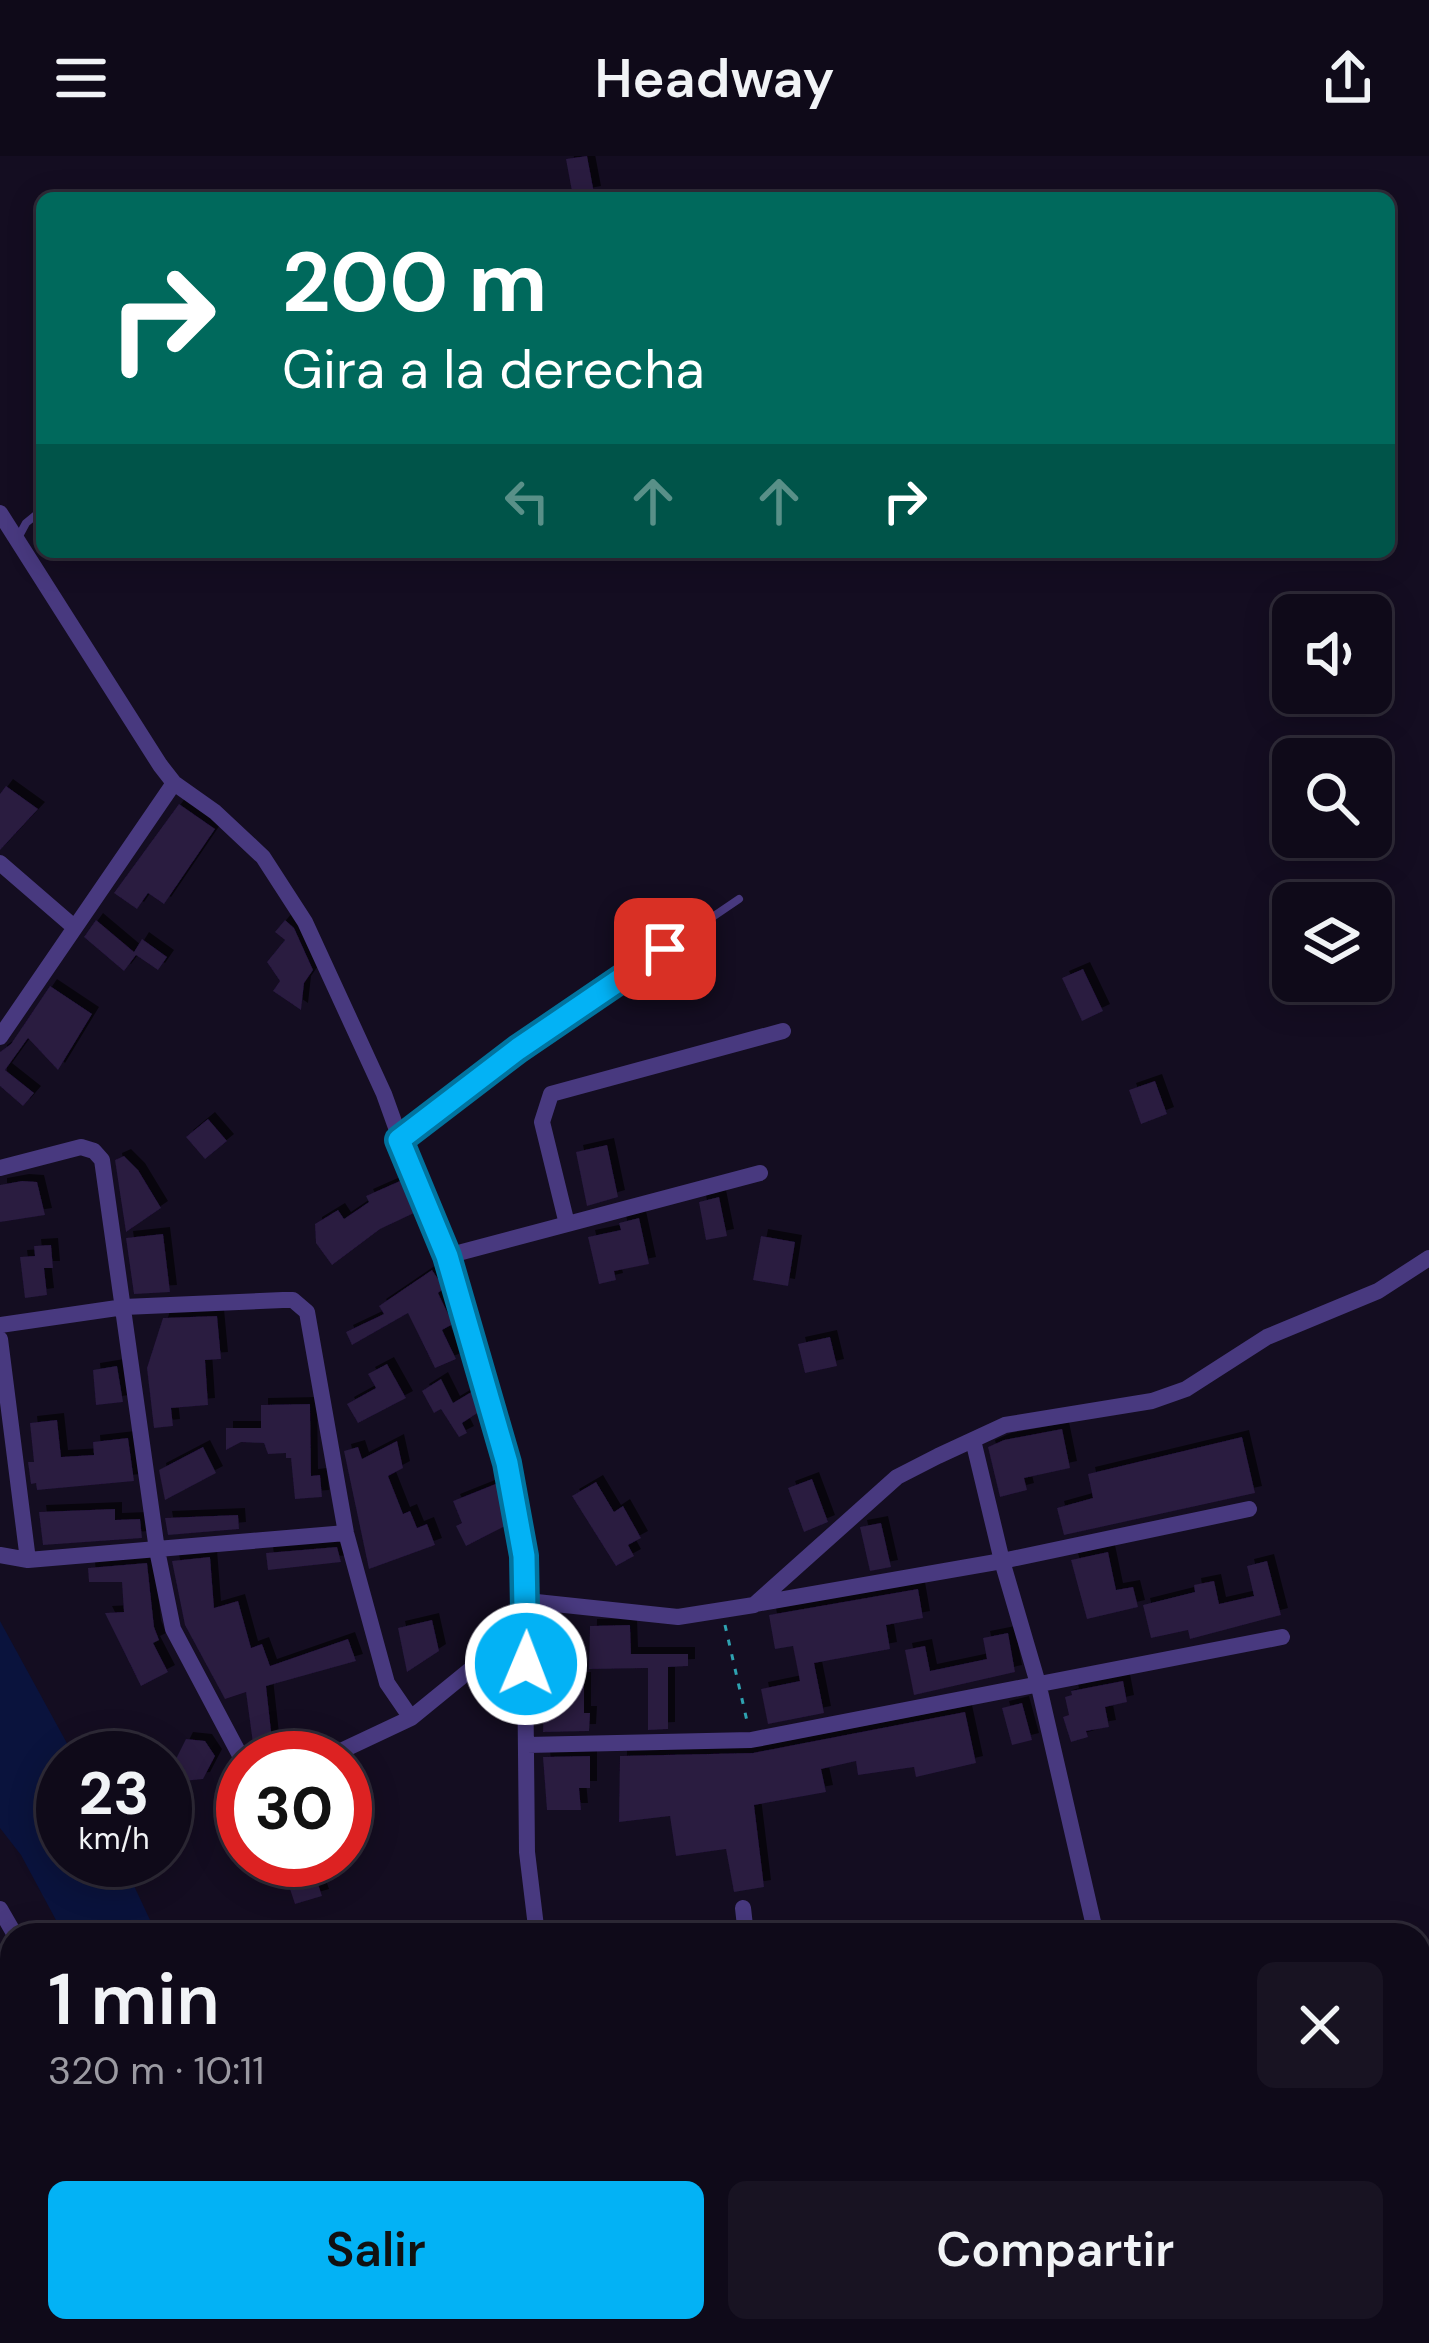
<!DOCTYPE html>
<html lang="es">
<meta charset="utf-8">
<style>
body{margin:0;font-family:"DM Sans",sans-serif;background:#181322;color:#f1f3f6;height:100vh;display:flex;flex-direction:column;font-size:45px;white-space:nowrap}
*{box-sizing:border-box;margin:0}
p{font-size:39px;color:#9b9aa2}
.icon{flex:none;width:66px;height:66px;fill:none;stroke:currentColor;stroke-width:2;stroke-linecap:round;stroke-linejoin:round}
.map{position:relative;flex:1;overflow:hidden}
.side{position:absolute;left:0px;top:1767px;width:1431px;height:420px;display:flex;flex-direction:column;background:#0f0a19;border-radius:36px 36px 0 0;box-shadow:0 6px 30px #0003,0 0 0 3px #2f2b38}
.side>*{flex:none}
.guide{position:absolute;left:36px;top:36px;width:1359px;height:366px;border-radius:18px;box-shadow:0 6px 30px #0003,0 0 0 3px #2f2b38;background:#00695c;color:#fff;overflow:hidden}
.tools{position:absolute;left:1272px;top:438px;display:grid;gap:24px}
.tools a{display:grid;place-items:center;width:120px;height:120px;border-radius:18px;background:#0f0a19;box-shadow:0 6px 30px #0003,0 0 0 3px #2f2b38;font-size:60px}
.speed{position:absolute;left:36px;top:1575px;display:flex;gap:24px;font-size:60px;font-weight:700;text-align:center}
.speed>*{display:grid;place-content:center;width:156px;height:156px;border-radius:50%;background:#0f0a19;box-shadow:0 6px 30px #0003,0 0 0 3px #2f2b38;line-height:1}
.speed small{font-size:30px;font-weight:400}
.speed .limit{border:18px solid #d22;background:#fff;color:#111}
.pin{position:absolute;display:grid;place-items:center;width:102px;height:102px;color:#fff;margin:-51px;border-radius:24px;box-shadow:0 6px 18px #0006}
.me{position:absolute;width:132px;margin:-66px;rotate:1deg;stroke-linejoin:round;filter:drop-shadow(0 0 9px #0008)}
.turn{display:flex;align-items:center;gap:42px;height:252px;padding:0 48px;font-size:54px}
.turn .icon{width:156px;height:156px;stroke-width:2.5}
.turn b{display:block;font-size:84px;line-height:102px}
.lanes{display:flex;align-items:center;height:114px;padding:0 48px;background:#0003;justify-content:center;gap:60px;direction:ltr}
.lanes .off{opacity:.35}
.round{display:grid;place-items:center;flex:none;width:126px;height:126px;border-radius:18px;background:#181322}
.head{display:flex;align-items:center;justify-content:space-between;height:204px;padding:0 48px}
h1{font-size:72px;font-weight:600;line-height:90px}
.button{display:flex;gap:24px;margin-top:auto;padding:24px 48px}
.button a{flex:1;height:138px;border-radius:18px;background:#03b2f5;color:#111;font-size:48px;font-weight:600;line-height:138px;text-align:center}
.button a+a{background:#181322;color:#f1f3f6}
header{display:flex;justify-content:space-between;align-items:center;height:156px;padding:0 48px;background:#0f0a19;font-size:54px;font-weight:600}
.map>svg:first-child{display:block}
.water{fill:#0a133d}
.building{fill:#291a41;filter:url(#shadow)}
.lines{fill:none;stroke-linecap:round;stroke-linejoin:round}
.path{stroke:#2fa2b1;stroke-width:3;stroke-dasharray:6 9;stroke-linecap:butt}
.service{stroke:#48397f;stroke-width:8}
.minor{stroke:#48397f;stroke-width:16}
.tertiary{stroke:#48397f;stroke-width:21}
.primary{stroke:#dc56fd;stroke-width:24}
.route-casing{stroke:#02749f;stroke-width:30}
.route{stroke:#03b2f5;stroke-width:21}
</style>
<header><svg class="icon" aria-label="menu" viewBox="0 0 24 24"><path d="M4 6h16M4 12h16M4 18h16"/></svg>Headway<svg class="icon" aria-label="share" viewBox="0 0 24 24"><path d="M12 15V3M7 8l5-5 5 5M5 13v7h14v-7"/></svg></header>
<div class="map">
<svg width="1429" height="2187" viewBox="0 0 1429 2187">
<defs>
<filter id="shadow"><feDropShadow dx="7" dy="-7" stdDeviation="0" flood-color="#0009"/></filter>
</defs>
<rect width="100%" height="100%" fill="#140d21"/>
<path class="water" d="M 0,1465 L 75,1602 L 63,1602 L 63,1704 L 122,1704 L 157,1779 L 64,1779 L 21,1699 L 0,1672 Z
M 196,2175 L 342,2175 L 347,2187 L 201,2187 Z"/>
<path class="building" d="M 587,0 L 594,37 L 573,41 L 566,3 Z
M 6,630 L 38,653 L 0,694 L 0,638 Z
M 179,648 L 215,673 L 164,748 L 148,737 L 137,753 L 114,737 Z
M 96,764 L 134,796 L 142,783 L 167,801 L 158,814 L 136,799 L 124,815 L 84,781 Z
M 285,764 L 294,772 L 313,814 L 304,827 L 301,854 L 273,835 L 280,825 L 267,806 L 285,784 L 275,776 Z
M 692,811 L 697,836 L 665,843 L 659,818 Z
M 1083,813 L 1103,855 L 1082,865 L 1062,822 Z
M 50,830 L 92,858 L 58,914 L 28,882 L 5,914 L 34,937 L 23,950 L 0,930 L 0,896 L 11,888 Z
M 1155,925 L 1167,958 L 1141,968 L 1129,934 Z
M 208,963 L 227,985 L 205,1003 L 186,981 Z
M 607,989 L 618,1041 L 587,1050 L 576,996 Z
M 124,1000 L 138,1014 L 161,1052 L 126,1076 L 115,1004 Z
M 22,1025 L 37,1026 L 45,1059 L 0,1066 L 0,1029 Z
M 400,1025 L 414,1057 L 380,1073 L 332,1109 L 316,1087 L 315,1068 L 338,1054 L 344,1063 L 369,1046 L 366,1040 Z
M 719,1041 L 727,1080 L 706,1084 L 699,1046 Z
M 639,1062 L 649,1108 L 614,1115 L 616,1124 L 599,1128 L 588,1081 L 621,1074 L 619,1067 Z
M 163,1078 L 170,1136 L 134,1138 L 126,1082 Z
M 761,1080 L 795,1086 L 788,1130 L 753,1124 Z
M 51,1089 L 53,1112 L 44,1112 L 47,1139 L 25,1142 L 20,1101 L 35,1100 L 34,1090 Z
M 432,1114 L 442,1129 L 443,1133 L 438,1137 L 453,1168 L 442,1174 L 456,1203 L 435,1212 L 408,1157 L 352,1189 L 346,1176 L 384,1158 L 379,1150 Z
M 217,1160 L 221,1203 L 205,1204 L 208,1249 L 171,1252 L 173,1270 L 154,1272 L 147,1212 L 163,1162 Z
M 830,1181 L 837,1210 L 805,1217 L 798,1188 Z
M 387,1208 L 406,1242 L 358,1267 L 347,1248 L 376,1232 L 368,1218 Z
M 117,1210 L 123,1246 L 96,1249 L 93,1214 Z
M 441,1223 L 453,1247 L 473,1235 L 479,1256 L 462,1267 L 467,1277 L 459,1281 L 441,1253 L 434,1257 L 422,1235 Z
M 310,1248 L 311,1320 L 320,1319 L 322,1341 L 295,1343 L 291,1302 L 286,1302 L 286,1297 L 268,1298 L 264,1287 L 241,1286 L 226,1294 L 226,1272 L 261,1272 L 261,1249 Z
M 57,1264 L 61,1301 L 94,1299 L 93,1286 L 128,1282 L 134,1325 L 37,1334 L 36,1327 L 31,1328 L 28,1306 L 34,1306 L 30,1267 Z
M 1062,1273 L 1070,1312 L 1024,1322 L 1027,1334 L 1000,1341 L 988,1291 L 1004,1284 Z
M 1242,1281 L 1255,1337 L 1064,1379 L 1057,1352 L 1093,1342 L 1088,1318 Z
M 397,1285 L 403,1312 L 388,1320 L 403,1358 L 410,1355 L 417,1372 L 427,1368 L 435,1389 L 369,1413 L 344,1295 L 358,1291 L 362,1303 Z
M 203,1291 L 216,1317 L 165,1344 L 159,1314 Z
M 812,1323 L 828,1366 L 804,1376 L 788,1332 Z
M 596,1326 L 614,1356 L 623,1350 L 641,1382 L 628,1389 L 634,1400 L 616,1410 L 572,1340 Z
M 498,1327 L 505,1370 L 466,1390 L 456,1370 L 462,1367 L 453,1345 Z
M 115,1353 L 115,1364 L 140,1363 L 142,1382 L 43,1389 L 39,1356 Z
M 238,1359 L 239,1373 L 168,1379 L 165,1362 Z
M 881,1367 L 891,1411 L 870,1415 L 860,1371 Z
M 337,1391 L 341,1406 L 268,1414 L 266,1397 Z
M 1108,1396 L 1116,1434 L 1133,1431 L 1138,1451 L 1087,1463 L 1071,1404 Z
M 210,1401 L 214,1452 L 238,1445 L 251,1492 L 262,1488 L 270,1510 L 348,1483 L 356,1505 L 266,1530 L 274,1602 L 255,1602 L 246,1536 L 225,1543 L 185,1469 L 172,1405 Z
M 1267,1405 L 1281,1459 L 1190,1483 L 1188,1474 L 1151,1482 L 1143,1449 L 1195,1436 L 1194,1429 L 1214,1425 L 1219,1448 L 1254,1440 L 1247,1410 Z
M 147,1407 L 154,1471 L 159,1484 L 153,1487 L 168,1516 L 141,1530 L 105,1457 L 124,1456 L 122,1426 L 89,1426 L 88,1412 Z
M 918,1433 L 923,1462 L 886,1469 L 890,1493 L 814,1507 L 824,1557 L 768,1568 L 761,1533 L 800,1525 L 793,1490 L 775,1493 L 769,1459 Z
M 432,1464 L 439,1495 L 407,1516 L 398,1472 Z
M 630,1469 L 631,1498 L 688,1498 L 688,1510 L 668,1511 L 668,1573 L 648,1574 L 648,1512 L 589,1513 L 590,1470 Z
M 1008,1477 L 1015,1516 L 914,1539 L 905,1494 L 925,1490 L 930,1515 L 987,1503 L 983,1482 Z
M 545,1523 L 584,1523 L 584,1557 L 590,1557 L 589,1575 L 543,1576 Z
M 1123,1525 L 1127,1546 L 1105,1551 L 1109,1571 L 1086,1575 L 1088,1581 L 1071,1586 L 1063,1561 L 1069,1559 L 1065,1541 L 1072,1539 L 1071,1535 Z
M 1022,1547 L 1032,1584 L 1012,1589 L 1002,1552 Z
M 965,1556 L 976,1607 L 916,1621 L 914,1611 L 858,1619 L 856,1605 L 821,1613 L 826,1636 L 754,1649 L 764,1731 L 734,1736 L 726,1693 L 676,1700 L 670,1660 L 619,1666 L 620,1600 L 753,1597 Z
M 186,1583 L 205,1585 L 215,1600 L 203,1623 L 183,1625 L 178,1618 L 165,1625 Z
M 590,1600 L 590,1632 L 579,1632 L 581,1654 L 547,1654 L 543,1601 Z
M 312,1710 L 322,1740 L 295,1748 L 285,1718 Z"/>
<g class="lines">
<path class="path" d="M 725,1469 L 747,1565"/>
<path class="service" d="M 19,380 L 26,367 L 42,354
M 400,983 L 518,893 L 739,743"/>
<path class="minor" d="M 0,357 L 160,609 L 174,627 L 215,656 L 263,701 L 305,766 L 384,938 L 422,1044 L 447,1100 L 507,1307 L 524,1400 L 527,1696 L 537,1779
M 0,707 L 74,771
M 0,881 L 174,627
M 0,1012 L 81,991 L 94,995 L 102,1004 L 157,1394 L 173,1473 L 243,1605
M 567,1068 L 542,966 L 551,938 L 783,875
M 447,1100 L 760,1017
M 0,1169 L 124,1151 L 283,1144 L 293,1144 L 307,1156 L 346,1377 L 387,1527 L 411,1562
M 0,1183 L 28,1404
M 973,1284 L 1002,1405 L 1039,1531 L 1096,1779
M 0,1399 L 28,1404 L 346,1377
M 527,1445 L 678,1461 L 754,1449 L 897,1321 L 938,1300 L 1005,1269 L 1152,1245 L 1186,1233 L 1267,1181 L 1378,1135 L 1429,1102
M 755,1448 L 1002,1405 L 1249,1353
M 527,1589 L 751,1584 L 1282,1481
M 326,1602 L 411,1562 L 525,1469
M 743,1752 L 746,1779
M 0,1753 L 15,1779"/>
<path class="tertiary" d="M 1419,1974 L 1429,1970
M 904,2175 L 905,2187"/>
<path class="primary" d="M 0,2040 L 12,2042
M 0,2065 L 12,2067
M 106,2175 L 110,2187
M 127,2175 L 130,2187"/>
</g>
<g class="lines">
<g class="route-casing">
<path id="route" d="M 526,1508 L 524,1400 L 507,1307 L 447,1100 L 399,984 L 518,893 L 665,793"/>
</g>
<use href="#route" class="route"/>
</g>
</svg>
<div class="tools">
<a><svg class="icon" aria-label="sound" viewBox="0 0 24 24"><path d="M4 9h4l5-4v14l-5-4H4zM17 9q2 3 0 6"/></svg></a>
<a><svg class="icon" aria-label="search" viewBox="0 0 24 24"><circle cx="10" cy="10" r="6"/><path d="M15 15l6 6"/></svg></a>
<a><svg class="icon" aria-label="layers" viewBox="0 0 24 24"><path d="M12 4l9 5-9 5-9-5zM3 14l9 5 9-5"/></svg></a>
</div>
<div class="speed"><div>23<small>km/h</small></div><div class="limit">30</div></div>
<div class="pin" style="left:665px;top:793px;background:#d93025"><svg class="icon" aria-label="arrive" viewBox="0 0 24 24"><path d="M6 21V4h12l-3 4 3 4H6"/></svg></div>
<svg class="me" style="left:526px;top:1508px" viewBox="-20 -20 40 40"><circle r="17" fill="#03b2f5" stroke="#fff" stroke-width="3"/><path d="M0-11L8 9 0 5-8 9z" fill="#fff"/></svg>
<div class="guide">
<div class="turn"><svg class="icon" aria-label="right" viewBox="0 0 24 24"><path d="M7 20v-9h11M14 6l5 5-5 5"/></svg><div><b>200 m</b>Gira a la derecha</div></div>
<div class="lanes"><svg class="icon off" aria-label="left" viewBox="0 0 24 24"><path d="M17 20v-9H6M10 6l-5 5 5 5"/></svg><svg class="icon off" aria-label="ahead" viewBox="0 0 24 24"><path d="M12 20V5M6 11l6-6 6 6"/></svg><svg class="icon off" aria-label="ahead" viewBox="0 0 24 24"><path d="M12 20V5M6 11l6-6 6 6"/></svg><svg class="icon" aria-label="right" viewBox="0 0 24 24"><path d="M7 20v-9h11M14 6l5 5-5 5"/></svg></div>
</div>
<section class="side">
<div class="head"><div><h1>1 min</h1><p>320 m · 10:11</p></div><a class="round"><svg class="icon" aria-label="close" viewBox="0 0 24 24"><path d="M6 6l12 12M18 6L6 18"/></svg></a></div>
<div class="button"><a>Salir</a><a>Compartir</a></div>
</section>
</div>
